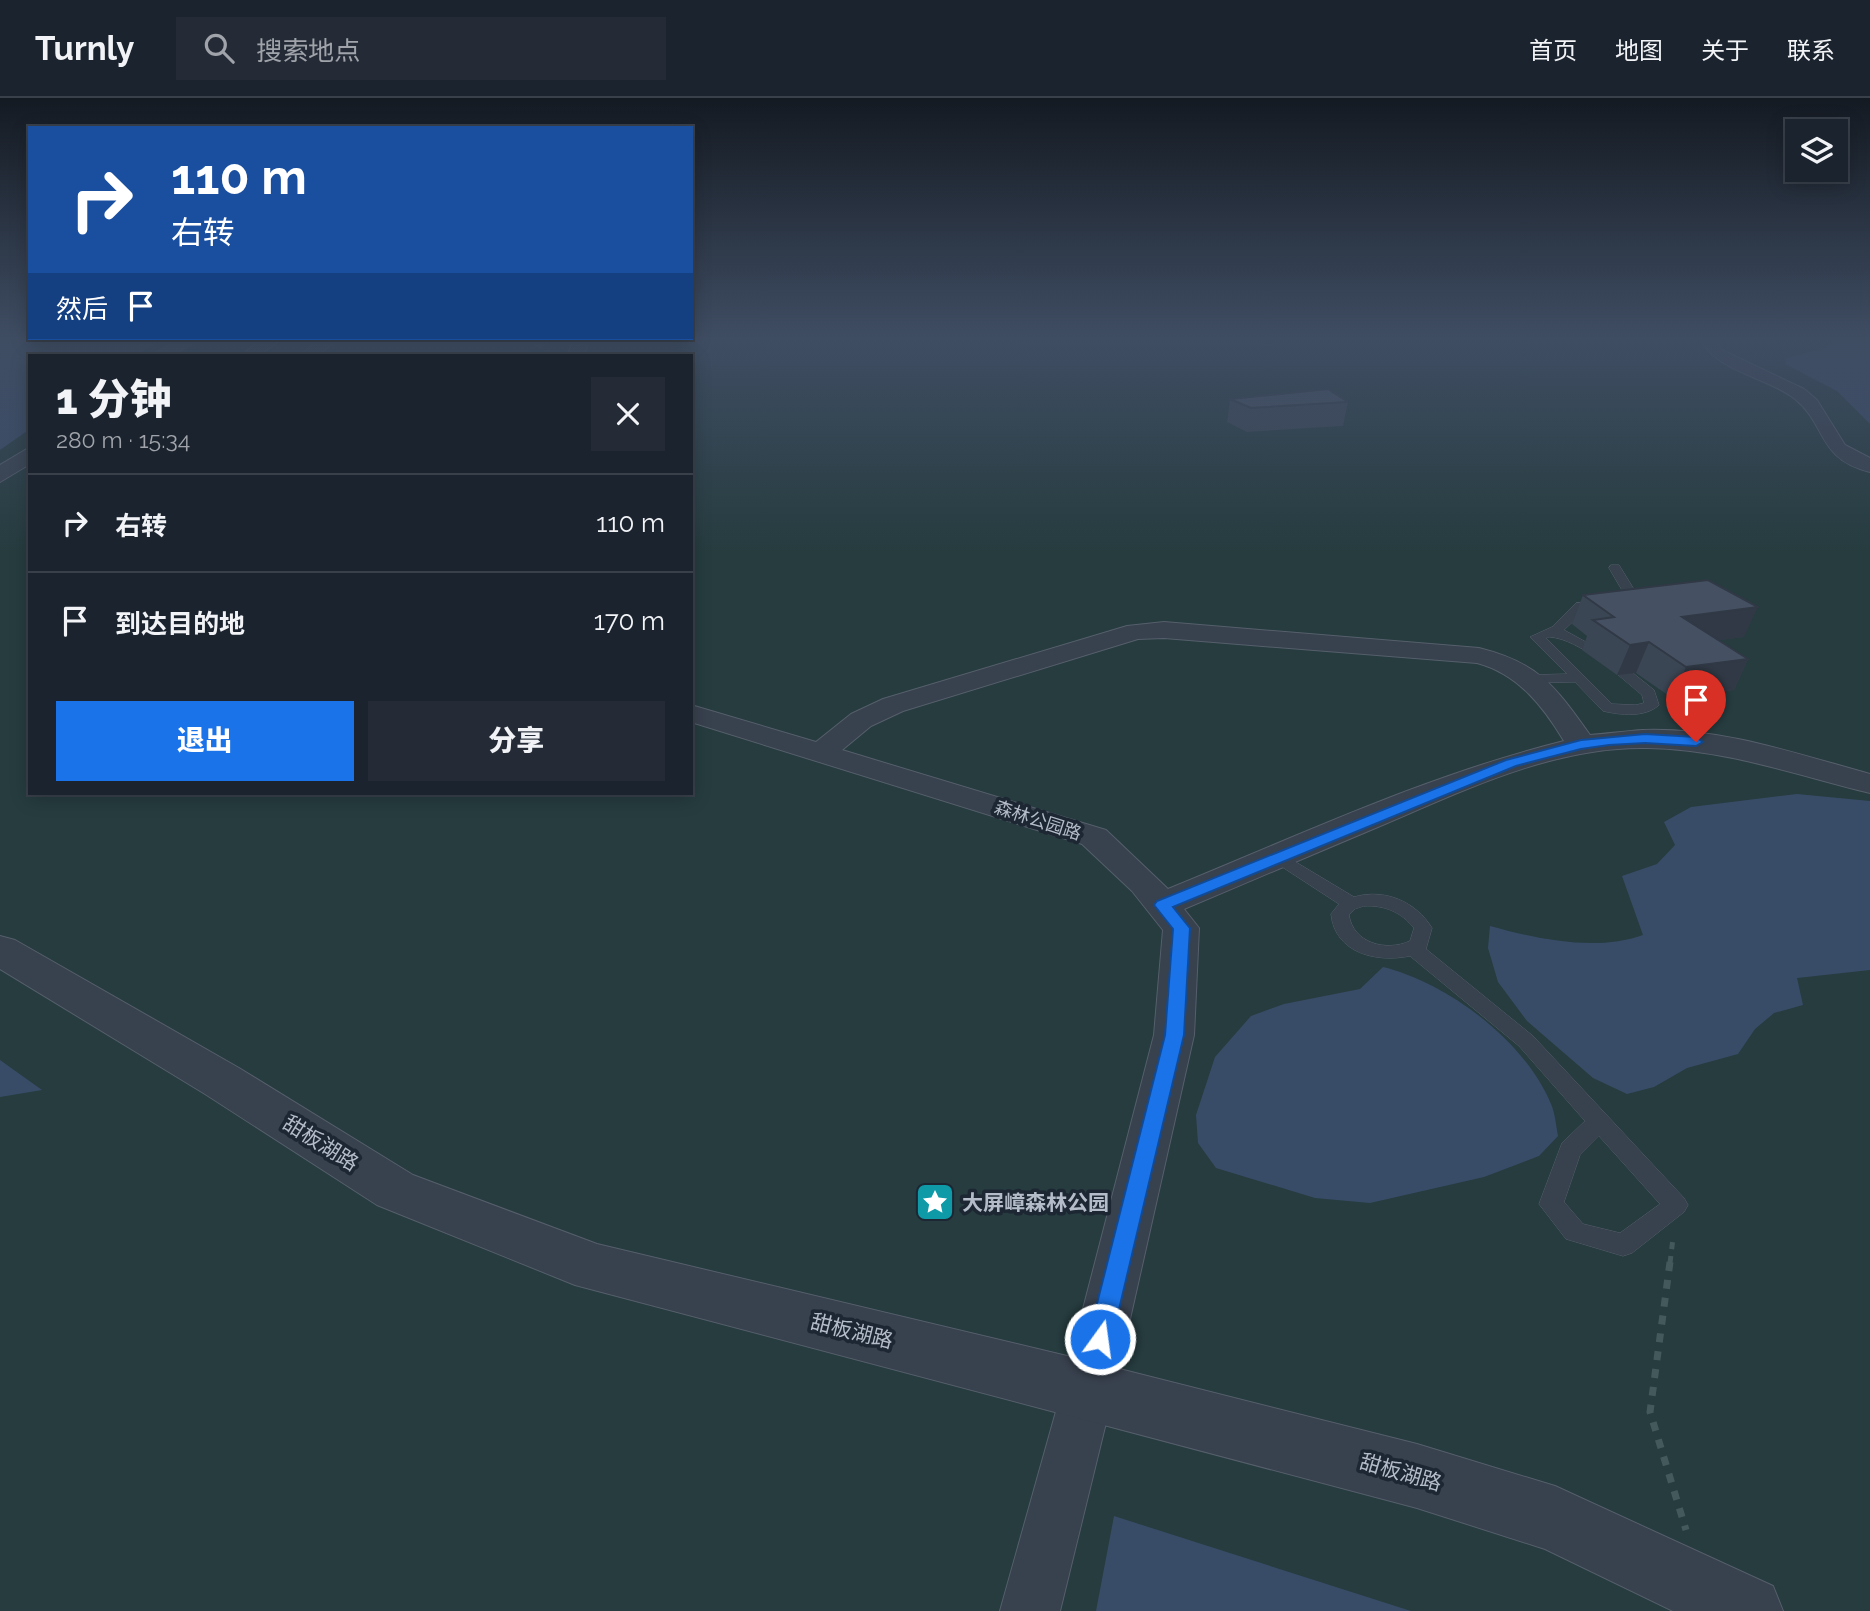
<!DOCTYPE html>
<html lang="zh">
<meta charset="utf-8">
<style>
body{margin:0;font-family:Raleway,"Noto Sans SC",sans-serif;background:#242b36;color:#f1f3f6;height:100vh;display:flex;flex-direction:column;font-size:26px;white-space:nowrap}
*{box-sizing:border-box;margin:0}
p{font-size:23px;color:#a0a4aa}
.icon{flex:none;width:38px;height:38px;fill:none;stroke:currentColor;stroke-width:2;stroke-linecap:round;stroke-linejoin:round}
.map{position:relative;flex:1;overflow:hidden}
.details{position:absolute;left:28px;top:256px;width:665px;height:441px;display:flex;flex-direction:column;background:#1b232e;border-radius:0px;box-shadow:0 4px 18px #0003,0 0 0 2px #39404a}
.details>*{flex:none}
.guide{position:absolute;left:28px;top:28px;width:665px;height:214px;border-radius:0px;box-shadow:0 4px 18px #0003,0 0 0 2px #39404a;background:#1a4fa0;color:#fff;overflow:hidden}
.fabs{position:absolute;left:1785px;top:21px;display:grid;gap:14px}
.fabs a{display:grid;place-items:center;width:63px;height:63px;border-radius:0px;background:#1b232e;box-shadow:0 4px 18px #0003,0 0 0 2px #39404a;font-size:35px}
.pin{position:absolute;display:grid;place-items:center;width:60px;height:60px;color:#fff;margin:-72px -30px;border-radius:50% 50% 50% 0;rotate:-45deg;box-shadow:0 0 7px #0007}
.pin .icon{rotate:45deg}
.me{position:absolute;width:77px;margin:-38px;rotate:14deg;stroke-linejoin:round;filter:drop-shadow(0 0 5px #0008)}
.turn{display:flex;align-items:center;gap:24px;height:147px;padding:0 28px;font-size:32px}
.turn .icon{width:91px;height:91px;stroke-width:2.5}
.turn b{display:block;font-size:49px;line-height:60px}
.then{display:flex;align-items:center;height:66px;padding:0 28px;background:#0003;gap:14px;font-size:26px}
.round{display:grid;place-items:center;flex:none;width:74px;height:74px;border-radius:0px;background:#242b36}
.head{display:flex;align-items:center;justify-content:space-between;height:119px;padding:0 28px}
h1{font-size:42px;font-weight:800;line-height:52px}
.primary-button{display:flex;gap:14px;margin-top:auto;padding:14px 28px}
.primary-button a{flex:1;height:80px;border-radius:0px;background:#1a73e8;color:#fff;font-size:28px;font-weight:800;line-height:80px;text-align:center}
.primary-button a+a{background:#242b36;color:#f1f3f6}
ul{padding:0;list-style:none}
li{display:flex;align-items:center;gap:21px;height:98px;padding:0 28px;border-top:2px solid #39404a}
li div{flex:1}
li b{display:block;font-size:26px}
li em{font-style:normal}
header{display:flex;align-items:center;gap:42px;box-sizing:border-box;height:98px;padding:0 35px;background:#1b232e;border-bottom:2px solid #39404a}
header strong{font-size:33px}
nav{display:flex;gap:38px;margin-inline-start:auto;font-size:24px}
.search{width:490px;height:63px;background:#242b36;display:flex;align-items:center;gap:18px;box-sizing:border-box;padding:0 24px;border-radius:0px;color:#a0a4aa;font-size:26px}
.map>svg:first-child{display:block}
.green{fill:#263c3f;fill-rule:evenodd}
.water{fill:#394c67}
.lines{fill:none;stroke-linecap:round;stroke-linejoin:round}
.service-casing{stroke:#565f6c;stroke-width:1}
.minor-casing{stroke:#565f6c;stroke-width:2}
.tertiary-casing{stroke:#565f6c;stroke-width:2}
.secondary-casing{stroke:#565f6c;stroke-width:2}
.path-far1{stroke:#44595c;stroke-width:5;stroke-dasharray:7 7;stroke-linecap:butt}
.path{stroke:#44595c;stroke-width:7;stroke-dasharray:9 9;stroke-linecap:butt}
.service{fill:#38414e;fill-rule:evenodd}
.minor{fill:#38414e;fill-rule:evenodd}
.tertiary{fill:#38414e;fill-rule:evenodd}
.secondary{fill:#465061;fill-rule:evenodd}
.wall{fill:#3b4654}
.shaded-wall{fill:#303945}
.building{fill:#455162;stroke:#303945;stroke-width:2}
.route{fill:#1a73e8;stroke:#114b97;stroke-width:2}
.labels{text-anchor:middle;dominant-baseline:central;stroke-width:7;stroke-linejoin:round;paint-order:stroke}
.street-label{font-size:18px;fill:#b4bcc9;stroke:#1d2633}
.near-street-label{font-size:21px;fill:#b4bcc9;stroke:#1d2633}
.near-poi-label{font-size:21px;font-weight:bold;fill:#b4bcc9;stroke:#1d2633;text-anchor:start}
</style>
<header>
<strong>Turnly</strong>
<div class="search"><svg class="icon" aria-label="search" viewBox="0 0 24 24"><circle cx="10" cy="10" r="6"/><path d="M15 15l6 6"/></svg>搜索地点</div>
<nav><a>首页</a><a>地图</a><a>关于</a><a>联系</a></nav>
</header>
<div class="map">
<svg width="1870" height="1513" viewBox="0 0 1870 1513">
<rect width="100%" height="100%" fill="#242f3e"/>
<path class="green" d="M 0,242 L 1870,242 L 1870,1513 L 0,1513 ZM 30,257 L 691,257 L 691,695 L 30,695 Z"/>
<path class="water" d="M 0,242 L 162,242 L 136,257 L 30,257 L 30,331 L 0,352 Z
M 1839,242 L 1870,242 L 1870,326 L 1837,293 L 1785,266 L 1786,260 L 1829,249 Z
M 1797,696 L 1870,703 L 1870,872 L 1797,880 L 1803,907 L 1774,915 L 1755,931 L 1738,956 L 1687,970 L 1654,989 L 1627,996 L 1593,980 L 1527,923 L 1498,884 L 1488,850 L 1490,828 C 1537,841 1596,854 1643,837 L 1622,778 L 1657,766 L 1675,747 L 1664,724 L 1691,709 Z
M 1383,869 C 1448,885 1525,943 1551,1006 C 1555,1015 1556,1027 1558,1038 L 1539,1058 L 1484,1079 L 1370,1105 L 1315,1100 L 1216,1070 L 1198,1045 L 1196,1017 L 1215,959 L 1251,918 L 1284,906 L 1360,891 Z
M 0,962 L 42,992 L 0,999 Z
M 1114,1418 L 1411,1513 L 1096,1513 Z"/>
<g class="lines">
<g class="service-casing">
<path id="service" d="M 1611,467 L 1619,467 L 1643,506 L 1642,509 L 1627,510 L 1626,507 L 1629,504 L 1609,470 Z
M 1600,503 L 1605,504 L 1605,510 L 1585,512 L 1564,532 L 1613,559 L 1654,592 L 1659,607 C 1645,620 1620,617 1603,613 L 1575,584 L 1527,585 L 1520,581 L 1527,577 L 1567,576 L 1530,539 L 1552,529 L 1576,505 ZM 1550,539 C 1580,541 1619,578 1642,597 L 1644,605 L 1636,607 L 1612,606 L 1546,540 Z
M 1279,754 L 1354,799 C 1385,790 1416,804 1432,830 L 1426,851 L 1533,938 L 1684,1100 L 1688,1107 L 1684,1114 L 1632,1155 L 1623,1158 L 1566,1141 L 1539,1106 L 1562,1045 L 1585,1023 L 1519,948 L 1410,858 C 1376,865 1335,855 1331,816 L 1339,806 L 1273,763 L 1270,759 L 1273,755 ZM 1364,808 C 1385,807 1401,814 1414,830 L 1410,843 C 1386,854 1353,845 1349,817 L 1355,811 ZM 1599,1038 L 1660,1106 L 1620,1135 L 1583,1126 L 1564,1104 L 1580,1057 Z"/>
</g>
<g class="minor-casing">
<path id="minor" d="M 262,242 L 281,242 L 259,257 L 241,257 Z
M 319,242 L 337,242 L 318,257 L 300,257 Z
M 533,242 L 549,242 L 540,249 L 535,247 Z
M 573,242 L 589,242 L 584,257 L 568,257 Z
M 1700,242 L 1716,242 L 1722,252 L 1804,291 L 1817,302 L 1845,347 L 1870,360 L 1870,374 C 1817,361 1827,327 1795,301 C 1766,278 1721,276 1700,242 Z
M 1164,524 L 1479,550 C 1539,565 1555,588 1590,637 C 1607,636 1625,633 1643,632 C 1720,629 1797,656 1870,676 L 1870,695 C 1796,677 1725,651 1647,650 C 1556,648 1467,691 1385,726 C 1318,754 1251,783 1184,811 L 1199,830 L 1194,937 L 1114,1292 L 1060,1513 L 1000,1513 L 1062,1292 L 1154,937 L 1163,832 L 1132,793 L 1082,746 L 691,624 L 691,607 L 816,644 L 851,616 L 883,601 L 1127,528 ZM 1164,540 L 1477,565 C 1518,576 1543,608 1564,643 C 1427,677 1298,738 1168,791 L 1106,732 L 842,652 L 871,628 L 903,613 L 1138,541 Z"/>
</g>
<g class="tertiary-casing">
<path id="tertiary" d="M 30,349 L 30,366 L 0,384 L 0,367 Z
M 0,838 L 15,842 L 239,970 L 413,1077 L 597,1146 L 1088,1263 L 1417,1346 L 1555,1388 L 1773,1488 L 1783,1513 L 1673,1513 L 1545,1451 L 1417,1410 L 575,1187 L 377,1107 L 205,996 L 0,871 Z"/>
</g>
<g class="secondary-casing">
<path id="secondary" d="M 176,242 L 198,242 L 174,257 L 152,257 Z"/>
</g>
<path class="path-far1" d="M 1670,1165 L 1673,1140"/>
<path class="path" d="M 1670,1164 L 1650,1314 L 1686,1432"/>
<use href="#service" class="service"/>
<use href="#minor" class="minor"/>
<use href="#tertiary" class="tertiary"/>
<use href="#secondary" class="secondary"/>
</g>
<path class="wall" d="M 1230,301 L 1348,304 L 1343,328 L 1247,334 L 1227,324 Z
M 1583,497 L 1744,539 L 1719,542 L 1748,561 L 1734,592 L 1672,600 L 1636,575 L 1617,577 L 1582,552 L 1587,538 L 1572,526 Z"/>
<path class="shaded-wall" d="M 1758,509 L 1744,539 L 1669,549 L 1682,519 Z
M 1649,544 L 1636,575 L 1617,577 L 1630,547 Z
M 1748,561 L 1734,592 L 1672,600 L 1686,569 Z"/>
<path class="building" d="M 1328,291 L 1348,304 L 1251,310 L 1230,301 Z
M 1708,482 L 1758,509 L 1682,519 L 1748,561 L 1686,569 L 1649,544 L 1630,547 L 1593,522 L 1614,519 L 1583,497 Z"/>
<linearGradient id="sky" x2="0" y2="1"><stop stop-color="#141a22"/><stop offset="0.53" stop-color="#3f4d63"/><stop offset="1" stop-color="#3f4d63" stop-opacity="0"/></linearGradient>
<rect width="1870" height="454" fill="url(#sky)"/>
<path class="route" d="M 1645,636 L 1696,639 L 1703,644 L 1696,648 L 1645,645 L 1609,647 L 1581,651 L 1516,668 L 1173,809 L 1190,830 L 1184,937 L 1112,1241 L 1109,1249 L 1100,1252 L 1092,1249 L 1088,1241 L 1165,937 L 1173,831 L 1154,807 L 1157,803 L 1506,662 L 1581,642 Z"/>
<defs>
<g id="sight-square" transform="scale(2.0125)"><rect x="-9" y="-9" width="18" height="18" rx="4" fill="#0f9aa8" stroke="#1d2633"/><path d="M0-6L1.8-2.2L6-1.7L2.9 1.2L3.7 5.4L0 3.3L-3.7 5.4L-2.9 1.2L-6-1.7L-1.8-2.2Z" fill="#fff"/></g>
</defs>
<g fill-rule="evenodd">
<use href="#sight-square" x="935" y="1104"/>
</g>
<g class="labels">
<g class="street-label">
<text transform="translate(1038 722) rotate(18)">森林公园路</text>
</g>
<g class="near-street-label">
<text transform="translate(321 1045) rotate(32)">甜板湖路</text>
<text transform="translate(852 1233) rotate(14)">甜板湖路</text>
<text transform="translate(1401 1374) rotate(16)">甜板湖路</text>
</g>
<g class="near-poi-label">
<text x="962" y="1104">大屏嶂森林公园</text>
</g>
</g>
</svg>
<div class="fabs">
<a><svg class="icon" aria-label="layers" viewBox="0 0 24 24"><path d="M12 4l9 5-9 5-9-5zM3 14l9 5 9-5"/></svg></a>
</div>
<div class="pin" style="left:1696px;top:644px;background:#d93025"><svg class="icon" aria-label="arrive" viewBox="0 0 24 24"><path d="M6 21V4h12l-3 4 3 4H6"/></svg></div>
<svg class="me" style="left:1100px;top:1241px" viewBox="-20 -20 40 40"><circle r="17" fill="#1a73e8" stroke="#fff" stroke-width="3"/><path d="M0-11L8 9 0 5-8 9z" fill="#fff"/></svg>
<div class="guide">
<div class="turn"><svg class="icon" aria-label="right" viewBox="0 0 24 24"><path d="M7 20v-9h11M14 6l5 5-5 5"/></svg><div><b>110 m</b>右转</div></div>
<div class="then">然后<svg class="icon" aria-label="arrive" viewBox="0 0 24 24"><path d="M6 21V4h12l-3 4 3 4H6"/></svg></div>
</div>
<section class="details">
<div class="head"><div><h1>1 分钟</h1><p>280 m · 15:34</p></div><a class="round"><svg class="icon" aria-label="close" viewBox="0 0 24 24"><path d="M6 6l12 12M18 6L6 18"/></svg></a></div>
<ul>
<li><svg class="icon" aria-label="right" viewBox="0 0 24 24"><path d="M7 20v-9h11M14 6l5 5-5 5"/></svg><div><b>右转</b></div><em>110 m</em></li>
<li><svg class="icon" aria-label="arrive" viewBox="0 0 24 24"><path d="M6 21V4h12l-3 4 3 4H6"/></svg><div><b>到达目的地</b></div><em>170 m</em></li>
</ul>
<div class="primary-button"><a>退出</a><a>分享</a></div>
</section>
</div>
